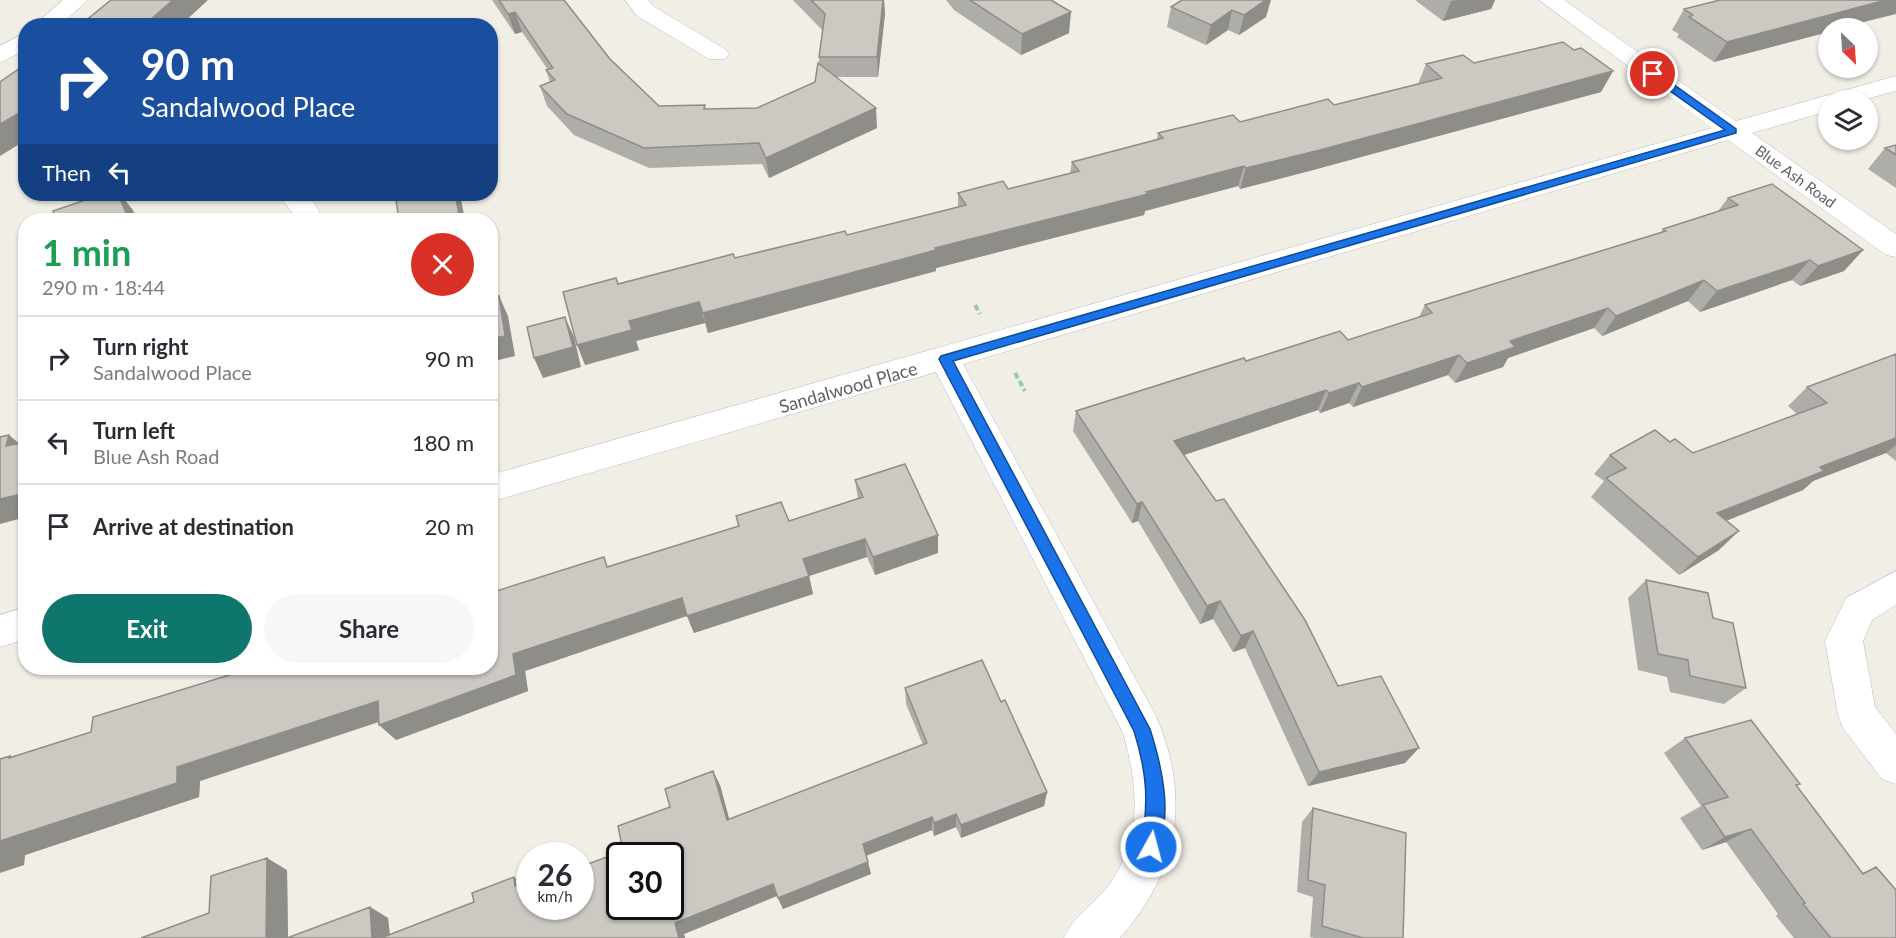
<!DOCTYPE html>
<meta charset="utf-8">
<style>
body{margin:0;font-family:Lato,sans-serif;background:#f7f7f7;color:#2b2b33;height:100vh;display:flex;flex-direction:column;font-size:22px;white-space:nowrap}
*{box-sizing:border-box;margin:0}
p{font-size:20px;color:#7c7c81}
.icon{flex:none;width:33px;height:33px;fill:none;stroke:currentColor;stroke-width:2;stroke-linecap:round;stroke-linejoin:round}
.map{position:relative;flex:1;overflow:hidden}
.side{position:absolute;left:18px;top:213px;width:480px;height:462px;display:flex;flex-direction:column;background:#fff;border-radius:24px;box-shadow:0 2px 4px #0004}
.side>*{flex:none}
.top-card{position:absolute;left:18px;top:18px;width:480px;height:183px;border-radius:24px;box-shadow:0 2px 4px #0004;background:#1a4fa0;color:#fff;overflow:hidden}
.needle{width:39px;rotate:155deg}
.controls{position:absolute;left:1818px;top:18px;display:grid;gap:12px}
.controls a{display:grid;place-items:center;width:60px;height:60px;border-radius:50%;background:#fff;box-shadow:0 2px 4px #0004;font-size:30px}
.speed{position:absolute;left:516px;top:842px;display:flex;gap:12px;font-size:30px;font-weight:700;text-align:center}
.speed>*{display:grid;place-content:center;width:78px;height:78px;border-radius:50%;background:#fff;box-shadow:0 2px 4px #0004;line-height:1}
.speed small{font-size:15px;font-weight:400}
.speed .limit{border:3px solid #111;border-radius:9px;background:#fff;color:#111}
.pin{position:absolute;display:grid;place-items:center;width:51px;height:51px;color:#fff;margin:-26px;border:3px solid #fff;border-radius:50%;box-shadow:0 2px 6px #0007}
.me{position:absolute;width:66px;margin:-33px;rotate:7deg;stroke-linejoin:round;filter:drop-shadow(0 0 4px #0008)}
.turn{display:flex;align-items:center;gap:21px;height:126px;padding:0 24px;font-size:27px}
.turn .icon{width:78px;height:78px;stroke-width:2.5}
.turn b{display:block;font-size:42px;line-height:51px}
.then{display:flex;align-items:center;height:57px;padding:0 24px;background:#0003;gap:12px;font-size:22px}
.round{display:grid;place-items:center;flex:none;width:63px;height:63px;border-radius:32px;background:#f7f7f7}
.summary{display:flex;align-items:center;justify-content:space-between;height:102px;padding:0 24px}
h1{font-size:36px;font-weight:700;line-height:45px;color:#1e9e55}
.primary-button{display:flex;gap:12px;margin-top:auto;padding:12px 24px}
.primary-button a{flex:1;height:69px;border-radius:36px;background:#0f766e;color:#fff;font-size:24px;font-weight:700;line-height:69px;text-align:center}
.primary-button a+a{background:#f7f7f7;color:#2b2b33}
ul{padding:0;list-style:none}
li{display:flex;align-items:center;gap:18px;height:84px;padding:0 24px;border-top:2px solid #e1e1e2}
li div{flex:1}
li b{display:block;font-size:22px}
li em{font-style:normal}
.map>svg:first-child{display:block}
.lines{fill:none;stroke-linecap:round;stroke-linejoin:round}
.minor-casing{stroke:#b9bcc0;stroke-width:1}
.path{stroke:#9bcaa7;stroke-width:4;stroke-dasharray:6 3;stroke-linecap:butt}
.minor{fill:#fff;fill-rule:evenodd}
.wall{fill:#afada8}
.shaded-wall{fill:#8f8d88}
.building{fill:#ccc9c3;stroke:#8f8d88;stroke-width:1.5;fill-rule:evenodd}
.route{fill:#1a73e8;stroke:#114b97;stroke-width:1.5}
.labels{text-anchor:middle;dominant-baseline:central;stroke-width:4.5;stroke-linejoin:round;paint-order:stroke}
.far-street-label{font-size:15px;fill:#5e6267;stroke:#fff}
.street-label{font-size:18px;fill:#5e6267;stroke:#fff}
</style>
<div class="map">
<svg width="1896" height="938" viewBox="0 0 1896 938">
<rect width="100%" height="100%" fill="#f1eee6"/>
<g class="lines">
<g class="minor-casing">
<path id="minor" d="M 63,0 L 88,0 L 59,26 L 33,26 Z
M 625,0 L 648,0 L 653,6 L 725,49 L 729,54 L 725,59 L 709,59 L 637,16 Z
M 1539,0 L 1564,0 L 1736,121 L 1896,76 L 1896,91 L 1862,100 L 1828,100 L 1828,111 L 1752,133 L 1896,234 L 1896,257 L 1886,255 L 1728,140 L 963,364 L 1156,716 C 1191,797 1179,872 1120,938 L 1064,938 C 1073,917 1091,907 1105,890 C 1143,843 1139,788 1123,733 L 936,372 L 490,502 L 490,475 L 1712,128 Z
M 26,32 L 26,49 L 0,63 L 0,46 Z
M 277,194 L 305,194 L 315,204 L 323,220 L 296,220 L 293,213 Z
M 1896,571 L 1896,605 L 1872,620 L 1863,641 L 1875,707 L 1896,734 L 1896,784 L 1882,779 L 1843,728 L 1838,715 L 1825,641 L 1846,598 Z
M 26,607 L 26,639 L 0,647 L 0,615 Z"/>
</g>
<path class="path" d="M 975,305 L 980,314
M 1015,373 L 1025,391"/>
<use href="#minor" class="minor"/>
</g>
<path class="wall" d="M 492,0 L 564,0 L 610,59 L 659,106 L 706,109 L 757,108 L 815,82 L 819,64 L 819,57 L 822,30 L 793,0 L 884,0 L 885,14 L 878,77 L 837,77 L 877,128 L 769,178 L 762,164 L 649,168 L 574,135 L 547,106 L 540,86 L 550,82 L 546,70 L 548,70 L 522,32 L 515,34 Z
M 946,0 L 1051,0 L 1069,33 L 1021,55 L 954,10 Z
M 1182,0 L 1266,17 L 1239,35 L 1228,30 L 1206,45 L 1167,27 L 1171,7 Z
M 1415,0 L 1495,0 L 1491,9 L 1443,21 Z
M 1716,0 L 1896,0 L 1828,28 L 1828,32 L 1714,62 L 1677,37 L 1679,34 L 1672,30 L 1684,9 L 1715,1 Z
M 1574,50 L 1613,71 L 1601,92 L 1313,170 L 1240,189 L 1238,186 L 1145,211 L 1144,215 L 936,268 L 936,271 L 708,333 L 705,323 L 636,341 L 639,350 L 585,365 L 618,284 L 847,235 L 958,207 L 958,193 L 1008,189 L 1070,173 L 1072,162 L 1157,140 L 1158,133 L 1240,122 L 1334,105 L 1418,84 L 1426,64 L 1474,63 Z
M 1896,145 L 1896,188 L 1868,169 L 1885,148 Z
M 1728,198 L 1863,250 L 1844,271 L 1800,286 L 1792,280 L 1700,312 L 1688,301 L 1602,336 L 1594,328 L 1508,358 L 1503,367 L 1455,383 L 1448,375 L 1353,407 L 1349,403 L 1320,413 L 1318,410 L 1184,455 L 1338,686 L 1405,763 L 1308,786 L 1245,648 L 1233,652 L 1213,619 L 1200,624 L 1138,521 L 1132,523 L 1073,431 L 1076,411 L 1246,361 L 1348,340 L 1419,317 L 1425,305 L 1661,232 L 1663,229 L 1718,211 Z
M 1896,354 L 1896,461 L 1886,453 L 1813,481 L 1803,490 L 1726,521 L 1719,550 L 1679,575 L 1591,497 L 1604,481 L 1594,474 L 1610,455 L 1670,442 L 1693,453 L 1797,414 L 1788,406 L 1807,387 Z
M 855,480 L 938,535 L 938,553 L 875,575 L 867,557 L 809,576 L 813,594 L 694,633 L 687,616 L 525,671 L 528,691 L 396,740 L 379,721 L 200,781 L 199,797 L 25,855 L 24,865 L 10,756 L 12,757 L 609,566 L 789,521 L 858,499 Z
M 1646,580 L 1713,618 L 1746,688 L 1724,704 L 1670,692 L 1667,677 L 1638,670 L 1628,598 Z
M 905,688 L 1001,702 L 1047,792 L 1044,806 L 961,838 L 956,827 L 934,836 L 932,830 L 866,856 L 871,874 L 783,909 L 777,896 L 684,934 L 685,938 L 141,938 L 209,913 L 287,870 L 288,938 L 370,907 L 388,918 L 390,935 L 474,902 L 514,877 L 521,883 L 530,906 L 623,851 L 670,807 L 720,785 L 729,819 L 923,745 L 906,704 Z
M 1685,738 L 1800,784 L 1796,786 L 1862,873 L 1876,867 L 1896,938 L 1794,938 L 1776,916 L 1778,914 L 1726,842 L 1702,850 L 1680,818 L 1701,806 L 1664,753 Z
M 1313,808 L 1403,938 L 1314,938 L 1310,937 L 1313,897 L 1297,892 L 1302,822 Z"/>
<path class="shaded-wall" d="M 173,0 L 208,0 L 180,26 L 143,26 Z
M 883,0 L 884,0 L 885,14 L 878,77 L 877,57 Z
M 1266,0 L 1271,0 L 1266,17 L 1239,35 L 1244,15 Z
M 1457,0 L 1495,0 L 1491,9 L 1443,21 L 1451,1 Z
M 1886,0 L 1896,0 L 1896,14 L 1840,28 L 1828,28 L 1828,32 L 1714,62 L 1727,42 Z
M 1232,10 L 1228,30 L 1206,45 L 1211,25 Z
M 515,12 L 522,32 L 515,34 L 508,14 Z
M 1071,12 L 1069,33 L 1021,55 L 1022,34 Z
M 1613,71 L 1601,92 L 1313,170 L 1240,189 L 1246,168 Z
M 876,108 L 877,128 L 769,178 L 766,158 Z
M 26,109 L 26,140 L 0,156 L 0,124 Z
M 1244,166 L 1238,186 L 1145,211 L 1144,215 L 936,268 L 936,271 L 708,333 L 703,313 L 935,248 Z
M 118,194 L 120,194 L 133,210 L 137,220 L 129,220 Z
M 455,194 L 460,194 L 465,220 L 460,220 Z
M 1863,250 L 1844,271 L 1800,286 L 1818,266 Z
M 1810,260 L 1792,280 L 1700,312 L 1717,291 Z
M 1704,280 L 1688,301 L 1602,336 L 1616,316 Z
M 499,296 L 508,316 L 515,356 L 490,362 L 490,339 Z
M 699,302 L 705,323 L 636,341 L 639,350 L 585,365 L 577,345 L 629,321 Z
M 1608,308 L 1594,328 L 1508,358 L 1503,367 L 1455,383 L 1467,363 L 1510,341 Z
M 565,317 L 574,337 L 581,367 L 543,378 L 534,358 Z
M 1459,355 L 1448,375 L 1353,407 L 1362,387 Z
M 1359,383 L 1349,403 L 1320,413 L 1329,393 Z
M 1326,390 L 1318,410 L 1169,460 L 1174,441 Z
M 9,435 L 26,449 L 6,446 Z
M 1896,438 L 1896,445 L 1886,453 L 1813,481 L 1803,490 L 1698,532 L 1717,513 L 1820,467 Z
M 26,493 L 26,517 L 0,524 L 0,499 Z
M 1142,502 L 1138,521 L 1132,523 L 1137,504 Z
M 1739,531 L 1719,550 L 1679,575 L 1698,557 Z
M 938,535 L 938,553 L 875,575 L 873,557 Z
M 865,539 L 867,557 L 809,576 L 813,594 L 694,633 L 687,616 L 803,559 Z
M 682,598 L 689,615 L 525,671 L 528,691 L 396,740 L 379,725 L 513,654 Z
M 1220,601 L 1213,619 L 1200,624 L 1207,606 Z
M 1253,631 L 1245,648 L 1233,652 L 1241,636 Z
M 378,701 L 394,717 L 200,781 L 199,797 L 25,855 L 24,865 L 0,873 L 0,841 L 177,767 Z
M 1419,748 L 1405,763 L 1308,786 L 1319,772 Z
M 713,771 L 720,785 L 733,833 L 727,820 Z
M 1047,792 L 1044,806 L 961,838 L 961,825 Z
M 956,814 L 956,827 L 934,836 L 934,823 Z
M 932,817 L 932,830 L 865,856 L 863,844 Z
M 1751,829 L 1726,842 L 1702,850 L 1725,837 Z
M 267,858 L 287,870 L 288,938 L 266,938 Z
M 868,862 L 871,874 L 783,909 L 778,898 Z
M 514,877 L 527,889 L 515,886 Z
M 773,884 L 779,895 L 684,934 L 685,938 L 679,938 L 675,923 Z
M 370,907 L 388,918 L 390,938 L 372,938 Z"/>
<path class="building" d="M 111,0 L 173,0 L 143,26 L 79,26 Z
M 499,0 L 564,0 L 610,59 L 659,106 L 705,105 L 704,109 L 757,108 L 815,82 L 818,63 L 876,108 L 766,158 L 759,143 L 644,148 L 567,114 L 540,86 L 555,80 L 546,70 L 553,68 L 515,12 L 508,14 Z
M 811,0 L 883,0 L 877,57 L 819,57 L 825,14 Z
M 970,0 L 1051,0 L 1071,12 L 1022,34 Z
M 1182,0 L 1266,0 L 1244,15 L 1232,10 L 1211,25 L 1171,7 Z
M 1720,0 L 1886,0 L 1727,42 L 1689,17 L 1693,15 L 1684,9 Z
M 1563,42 L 1574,50 L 1581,48 L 1613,71 L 1320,150 L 1246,168 L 1244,166 L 1146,192 L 1148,194 L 935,248 L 936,250 L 703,313 L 699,302 L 629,321 L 632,330 L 577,345 L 563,292 L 616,278 L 618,284 L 733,254 L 735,258 L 845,231 L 847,235 L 966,205 L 958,193 L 1003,181 L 1008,189 L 1079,171 L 1072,162 L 1163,138 L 1158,133 L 1233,115 L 1240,122 L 1328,99 L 1334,105 L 1442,78 L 1426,64 L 1463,55 L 1474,63 Z
M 26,64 L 26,109 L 0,124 L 0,82 Z
M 1896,145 L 1896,155 L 1885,148 Z
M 1772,184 L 1863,250 L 1818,266 L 1810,260 L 1717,291 L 1704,280 L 1616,316 L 1608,308 L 1510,341 L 1515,347 L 1467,363 L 1459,355 L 1362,387 L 1359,383 L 1329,393 L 1326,390 L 1174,441 L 1216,501 L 1224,499 L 1305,620 L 1338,686 L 1381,676 L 1419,748 L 1319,772 L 1253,631 L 1241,636 L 1220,601 L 1207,606 L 1142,502 L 1137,504 L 1076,411 L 1244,358 L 1246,361 L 1340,331 L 1348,340 L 1432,313 L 1425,305 L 1666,231 L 1663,229 L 1738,205 L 1728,198 Z
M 103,194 L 118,194 L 129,220 L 56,220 L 53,211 Z
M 395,194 L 455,194 L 460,220 L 399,220 Z
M 499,296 L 505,336 L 490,339 L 490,298 Z
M 565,317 L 573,347 L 534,358 L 527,327 Z
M 1896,354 L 1896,438 L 1820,467 L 1824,471 L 1717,513 L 1739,531 L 1698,557 L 1606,478 L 1626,468 L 1610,455 L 1655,430 L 1670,442 L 1675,439 L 1693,453 L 1827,403 L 1807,387 Z
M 9,435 L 6,446 L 26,442 L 26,493 L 0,499 L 0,437 Z
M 905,464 L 938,535 L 873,557 L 865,539 L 803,559 L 809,576 L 687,616 L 682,598 L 513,654 L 516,675 L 379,725 L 378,701 L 177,767 L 177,783 L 0,841 L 0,759 L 10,756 L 9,758 L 91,732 L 93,717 L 252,668 L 490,668 L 490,593 L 604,557 L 607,567 L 739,526 L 736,516 L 781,502 L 789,521 L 863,497 L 855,480 Z
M 1646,580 L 1708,593 L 1713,618 L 1733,623 L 1746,688 L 1690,676 L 1688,660 L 1658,654 Z
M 982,660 L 1001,702 L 1005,700 L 1047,792 L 961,825 L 956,814 L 934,823 L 932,817 L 863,844 L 868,862 L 778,898 L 773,884 L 675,923 L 679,938 L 381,938 L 474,902 L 472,893 L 514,877 L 515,886 L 530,880 L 530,906 L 580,906 L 580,867 L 623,851 L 618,826 L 670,807 L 665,789 L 713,771 L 727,820 L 927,743 L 905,688 ZM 620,855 L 670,855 L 670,906 L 620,906 Z
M 1751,720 L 1800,784 L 1796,785 L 1863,874 L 1876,867 L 1896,890 L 1896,938 L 1831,938 L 1803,904 L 1805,903 L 1751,829 L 1725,837 L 1703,805 L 1728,797 L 1685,738 Z
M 1313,808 L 1406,833 L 1403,938 L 1363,938 L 1322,926 L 1325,885 L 1308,880 Z
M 267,858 L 266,938 L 141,938 L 209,913 L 211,876 Z
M 370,907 L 372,938 L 287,938 Z"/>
<path class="route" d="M 1649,72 L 1656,72 L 1736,129 L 1736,133 L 953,361 L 1150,729 C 1162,767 1173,814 1157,853 L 1151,856 L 1145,853 L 1142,847 C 1148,801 1148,776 1134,731 L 939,359 L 941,356 L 1725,130 L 1649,76 Z"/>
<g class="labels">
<g class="far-street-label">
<text transform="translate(1796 176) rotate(36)">Blue Ash Road</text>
</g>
<g class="street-label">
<text transform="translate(848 387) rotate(-16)">Sandalwood Place</text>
</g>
</g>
</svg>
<div class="controls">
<a><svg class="needle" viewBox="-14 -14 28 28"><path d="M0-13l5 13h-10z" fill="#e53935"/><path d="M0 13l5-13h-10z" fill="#7c7c81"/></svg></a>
<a><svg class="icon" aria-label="layers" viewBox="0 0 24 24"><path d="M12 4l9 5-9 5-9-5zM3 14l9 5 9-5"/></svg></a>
</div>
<div class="speed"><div>26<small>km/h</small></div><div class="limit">30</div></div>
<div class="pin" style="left:1653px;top:74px;background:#d93025"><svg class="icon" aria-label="arrive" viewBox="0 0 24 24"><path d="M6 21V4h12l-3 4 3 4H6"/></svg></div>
<svg class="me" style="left:1151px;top:847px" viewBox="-20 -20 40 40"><circle r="17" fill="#1a73e8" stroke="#fff" stroke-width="3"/><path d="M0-11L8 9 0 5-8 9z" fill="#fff"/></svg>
<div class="top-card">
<div class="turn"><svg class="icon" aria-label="right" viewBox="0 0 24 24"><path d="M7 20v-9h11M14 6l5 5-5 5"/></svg><div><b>90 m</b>Sandalwood Place</div></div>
<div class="then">Then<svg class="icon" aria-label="left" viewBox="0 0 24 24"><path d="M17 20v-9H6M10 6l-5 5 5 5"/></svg></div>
</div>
<section class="side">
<div class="summary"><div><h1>1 min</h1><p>290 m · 18:44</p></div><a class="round" style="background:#d93025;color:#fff"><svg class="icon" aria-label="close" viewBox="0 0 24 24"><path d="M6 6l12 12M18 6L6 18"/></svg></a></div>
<ul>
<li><svg class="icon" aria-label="right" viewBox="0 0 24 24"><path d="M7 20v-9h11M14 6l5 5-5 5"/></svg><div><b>Turn right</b><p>Sandalwood Place</p></div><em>90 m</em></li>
<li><svg class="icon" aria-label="left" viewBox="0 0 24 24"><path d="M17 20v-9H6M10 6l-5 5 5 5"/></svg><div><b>Turn left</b><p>Blue Ash Road</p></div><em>180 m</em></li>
<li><svg class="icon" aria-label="arrive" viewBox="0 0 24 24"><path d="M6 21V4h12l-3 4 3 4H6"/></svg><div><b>Arrive at destination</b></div><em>20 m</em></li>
</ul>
<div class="primary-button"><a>Exit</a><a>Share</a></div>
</section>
</div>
